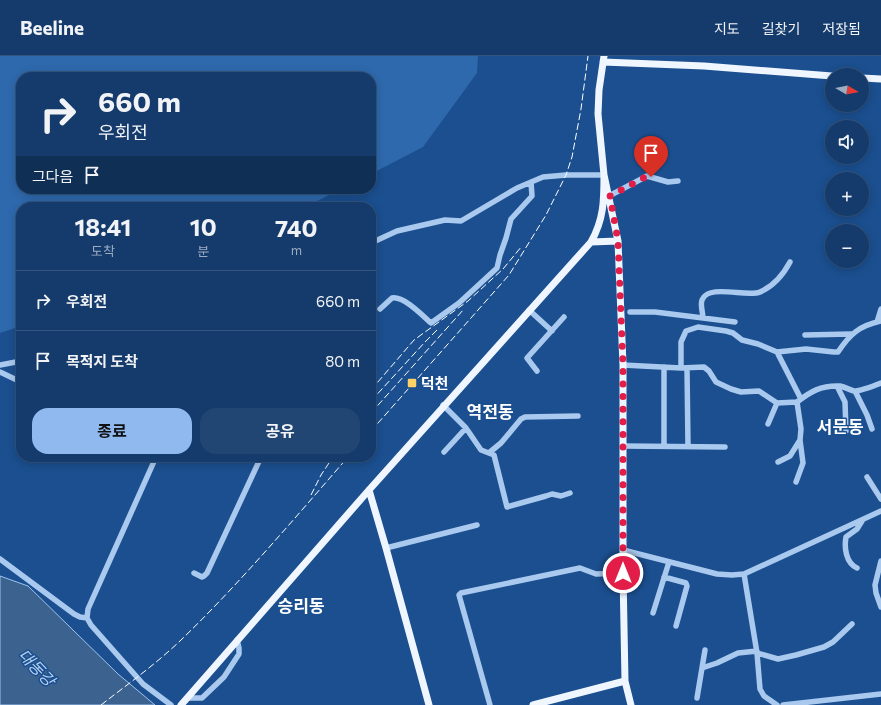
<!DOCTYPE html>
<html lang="ko">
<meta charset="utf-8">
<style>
body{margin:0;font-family:Commissioner,"Noto Sans KR",sans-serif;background:#214673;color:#f1f3f6;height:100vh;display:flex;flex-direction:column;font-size:15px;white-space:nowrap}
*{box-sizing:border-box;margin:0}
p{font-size:13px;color:#9dadc1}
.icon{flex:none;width:22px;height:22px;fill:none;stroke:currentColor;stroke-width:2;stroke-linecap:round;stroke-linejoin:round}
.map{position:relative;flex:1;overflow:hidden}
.panel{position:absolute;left:16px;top:146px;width:360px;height:260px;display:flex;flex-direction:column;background:#143b6b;border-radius:16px;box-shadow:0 2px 10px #0003,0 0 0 1px #33557e}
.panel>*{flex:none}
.hud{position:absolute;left:16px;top:16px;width:360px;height:122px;border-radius:16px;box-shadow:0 2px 10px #0003,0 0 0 1px #33557e;background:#143b6b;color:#f1f3f6;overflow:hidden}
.needle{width:26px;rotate:99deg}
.tools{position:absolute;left:825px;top:12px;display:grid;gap:8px}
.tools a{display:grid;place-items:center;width:44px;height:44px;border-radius:50%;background:#143b6b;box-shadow:0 2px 10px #0003,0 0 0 1px #33557e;font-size:20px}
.pin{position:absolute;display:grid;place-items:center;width:34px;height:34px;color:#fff;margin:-41px -17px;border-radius:50% 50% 50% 0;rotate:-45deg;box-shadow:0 0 4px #0007}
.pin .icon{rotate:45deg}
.me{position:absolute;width:44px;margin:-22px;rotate:0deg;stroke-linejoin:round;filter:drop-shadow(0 0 3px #0008)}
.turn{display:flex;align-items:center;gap:14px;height:84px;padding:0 16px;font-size:18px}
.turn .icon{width:52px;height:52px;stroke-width:2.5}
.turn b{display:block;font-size:28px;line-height:34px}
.then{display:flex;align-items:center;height:38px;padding:0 16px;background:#0003;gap:8px;font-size:15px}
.eta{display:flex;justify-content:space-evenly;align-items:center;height:68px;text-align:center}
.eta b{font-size:24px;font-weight:700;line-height:28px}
.cta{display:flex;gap:8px;margin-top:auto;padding:8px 16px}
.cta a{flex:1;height:46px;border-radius:16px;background:#90b9f0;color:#111;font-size:16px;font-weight:700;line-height:46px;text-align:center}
.cta a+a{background:#214673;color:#f1f3f6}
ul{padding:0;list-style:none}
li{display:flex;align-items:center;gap:12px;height:60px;padding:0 16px;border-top:1px solid #33557e}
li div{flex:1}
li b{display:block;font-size:15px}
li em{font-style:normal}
header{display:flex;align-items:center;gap:24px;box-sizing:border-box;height:56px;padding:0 20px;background:#143b6b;border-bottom:1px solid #33557e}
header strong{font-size:19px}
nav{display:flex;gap:22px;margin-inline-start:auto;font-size:14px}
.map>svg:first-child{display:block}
.green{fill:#2e69ad}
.water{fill:#3c6290;stroke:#9cc4f0}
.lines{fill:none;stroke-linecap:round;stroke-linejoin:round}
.minor{stroke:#a9c9ee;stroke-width:5.5}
.major{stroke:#f0f6ff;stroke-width:7}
.rail{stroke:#fff;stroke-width:1;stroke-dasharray:7 3;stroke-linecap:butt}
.route{stroke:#e11d48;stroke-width:7;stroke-dasharray:0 12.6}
.poi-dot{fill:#ffd166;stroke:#1b4f8f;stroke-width:1.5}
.labels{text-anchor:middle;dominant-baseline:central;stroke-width:3;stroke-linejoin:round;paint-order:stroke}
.poi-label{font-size:15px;font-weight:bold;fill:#fff;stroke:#1b4f8f;text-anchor:start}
.water-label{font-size:16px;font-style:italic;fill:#b5d3f5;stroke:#1b4f8f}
.quarter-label{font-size:17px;font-weight:bold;fill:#fff;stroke:#1b4f8f}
</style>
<header>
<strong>Beeline</strong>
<nav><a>지도</a><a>길찾기</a><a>저장됨</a></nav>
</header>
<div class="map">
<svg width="881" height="649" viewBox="0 0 881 649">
<rect width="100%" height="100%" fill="#1b4f8f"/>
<path class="green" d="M 0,0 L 478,0 L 477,17 L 423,91 L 371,118 L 371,21 L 21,21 L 21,133 L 341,133 L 305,151 L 21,151 L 21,270 L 0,277 Z"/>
<path class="water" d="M 0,520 L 28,530 L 118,618 L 155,649 L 0,649 Z"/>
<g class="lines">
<path class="minor" d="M 609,140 L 647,120 L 668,126 L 678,125
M 371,187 L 397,175 L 445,164 L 461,165 L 517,132 L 543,121 L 566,119 L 604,119
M 380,253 L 392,242 C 404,240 422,259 431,267 L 459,247 L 497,212 L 500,199 L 506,182 L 511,163 L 532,140 L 531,126
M 529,254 L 552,275
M 630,256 L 655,256 L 735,266
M 703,262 C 703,257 700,249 702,244 C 708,227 748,242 760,236 C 774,230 783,219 790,206
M 877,266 L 881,253
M 805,279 L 851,278
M 777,296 L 801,343
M 0,309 L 21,305
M 623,309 L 681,312 L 681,286 L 686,275 L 698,271 L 726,275 L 733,277 L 742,284 L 758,288 L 777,296 L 806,293 L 834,296 L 838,296 C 850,278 859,270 881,265
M 681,312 L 704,311 L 709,315 L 716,326 L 731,333 L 741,336 L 759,335 L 777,347 L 797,346 C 810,336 821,329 840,330 C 845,331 850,334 854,335 C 860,335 876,329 881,327
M 687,312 L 688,390
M 537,315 L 527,302 L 564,261
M 0,316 L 21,326
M 837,330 L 845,346 L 846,375
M 855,335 L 867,359 L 872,373
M 443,349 L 466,372 L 481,394 L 494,399 L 507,451 L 546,440 L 552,438 L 561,440 L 570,437
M 768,368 L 777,347
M 623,390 L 725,391
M 664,390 L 664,311
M 444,396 L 466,372
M 490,396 L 501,387 L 521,363 L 525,361 L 578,360
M 156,401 L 88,553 L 87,562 L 91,569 L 143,628 L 171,649
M 778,406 L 790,400 L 800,384
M 867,421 L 881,443
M 796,426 L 803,407 L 800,384 L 801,373 L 797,346
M 386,492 L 477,469
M 623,494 L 717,518 L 732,519 L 744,518 L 881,455
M 0,503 L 74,558 L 80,561 L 87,562
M 881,505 L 875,529 L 876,537 L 881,551
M 857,512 C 846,507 844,492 846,481 L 857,473 L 862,465
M 194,517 L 202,521 L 204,520 L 207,517 L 261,401
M 744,518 L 757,597 L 760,633 L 764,640 L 777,649
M 664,521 L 686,527 L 687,530 L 676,570
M 653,557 L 669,506
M 757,597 L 778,603 L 796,599 L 824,591 L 833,586 L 852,568
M 702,612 L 717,607 L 738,597 L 757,595
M 187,642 L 202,642 L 224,621 L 239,598 L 239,592 L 237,584
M 697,642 L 705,594
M 490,649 L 459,539 L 461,537 L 580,512 L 596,518 L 623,517
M 783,649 L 881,638"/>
<path class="major" d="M 604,0 L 599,34 L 598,58 L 604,119 L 618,185 L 623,309 L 623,517 L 625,625 L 631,649
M 603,6 L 704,10 L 832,20
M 862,22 L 881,23
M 591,186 L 618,185
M 369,434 L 386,492 L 429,649
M 181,649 L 369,434 L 591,186 C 604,163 604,144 604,119
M 533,649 L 625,625"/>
<path class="rail" d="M 371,334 L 414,284 L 468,245 L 503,213 L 522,190
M 371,345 L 425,286 L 439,272
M 371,357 L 464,253
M 371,375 L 509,219 L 546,159 L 566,119 L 572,101 L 581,53 L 588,0
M 311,439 L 321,419 L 333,401
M 101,649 C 128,628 156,608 181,584 C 240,527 294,463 348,401"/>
</g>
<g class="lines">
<path class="route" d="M 623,517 L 623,309 L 618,185 L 610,140 L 647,120 L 651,121"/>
</g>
<rect class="poi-dot" x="407" y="322" width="10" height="10" rx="2"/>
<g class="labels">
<g class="poi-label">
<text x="421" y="327">덕천</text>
</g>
<g class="water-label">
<text transform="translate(37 611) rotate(46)">대동강</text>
</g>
<g class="quarter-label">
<text x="490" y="355">역전동</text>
<text x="840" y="370">서문동</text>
<text x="301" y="549">승리동</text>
</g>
</g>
</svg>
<div class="tools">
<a><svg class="needle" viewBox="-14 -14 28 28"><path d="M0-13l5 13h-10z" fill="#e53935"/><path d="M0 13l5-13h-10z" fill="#9dadc1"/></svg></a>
<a><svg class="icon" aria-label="sound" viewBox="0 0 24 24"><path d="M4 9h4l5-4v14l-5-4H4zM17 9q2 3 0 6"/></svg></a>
<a>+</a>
<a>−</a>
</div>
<div class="pin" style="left:651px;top:121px;background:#d93025"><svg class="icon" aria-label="arrive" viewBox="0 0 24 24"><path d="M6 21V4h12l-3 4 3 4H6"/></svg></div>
<svg class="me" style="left:623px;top:517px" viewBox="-20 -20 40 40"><circle r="17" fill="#e11d48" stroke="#fff" stroke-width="3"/><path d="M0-11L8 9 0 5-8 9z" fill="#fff"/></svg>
<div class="hud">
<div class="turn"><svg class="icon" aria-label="right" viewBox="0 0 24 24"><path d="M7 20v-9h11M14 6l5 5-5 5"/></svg><div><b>660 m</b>우회전</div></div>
<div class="then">그다음<svg class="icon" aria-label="arrive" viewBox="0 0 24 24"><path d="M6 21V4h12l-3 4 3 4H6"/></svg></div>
</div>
<section class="panel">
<div class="eta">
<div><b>18:41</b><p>도착</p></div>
<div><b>10</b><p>분</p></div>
<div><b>740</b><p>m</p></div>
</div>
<ul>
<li><svg class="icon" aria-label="right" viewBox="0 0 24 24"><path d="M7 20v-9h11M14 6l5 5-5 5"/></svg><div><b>우회전</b></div><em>660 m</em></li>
<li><svg class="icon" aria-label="arrive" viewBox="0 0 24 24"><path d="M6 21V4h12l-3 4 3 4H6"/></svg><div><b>목적지 도착</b></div><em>80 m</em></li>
</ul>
<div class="cta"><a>종료</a><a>공유</a></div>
</section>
</div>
